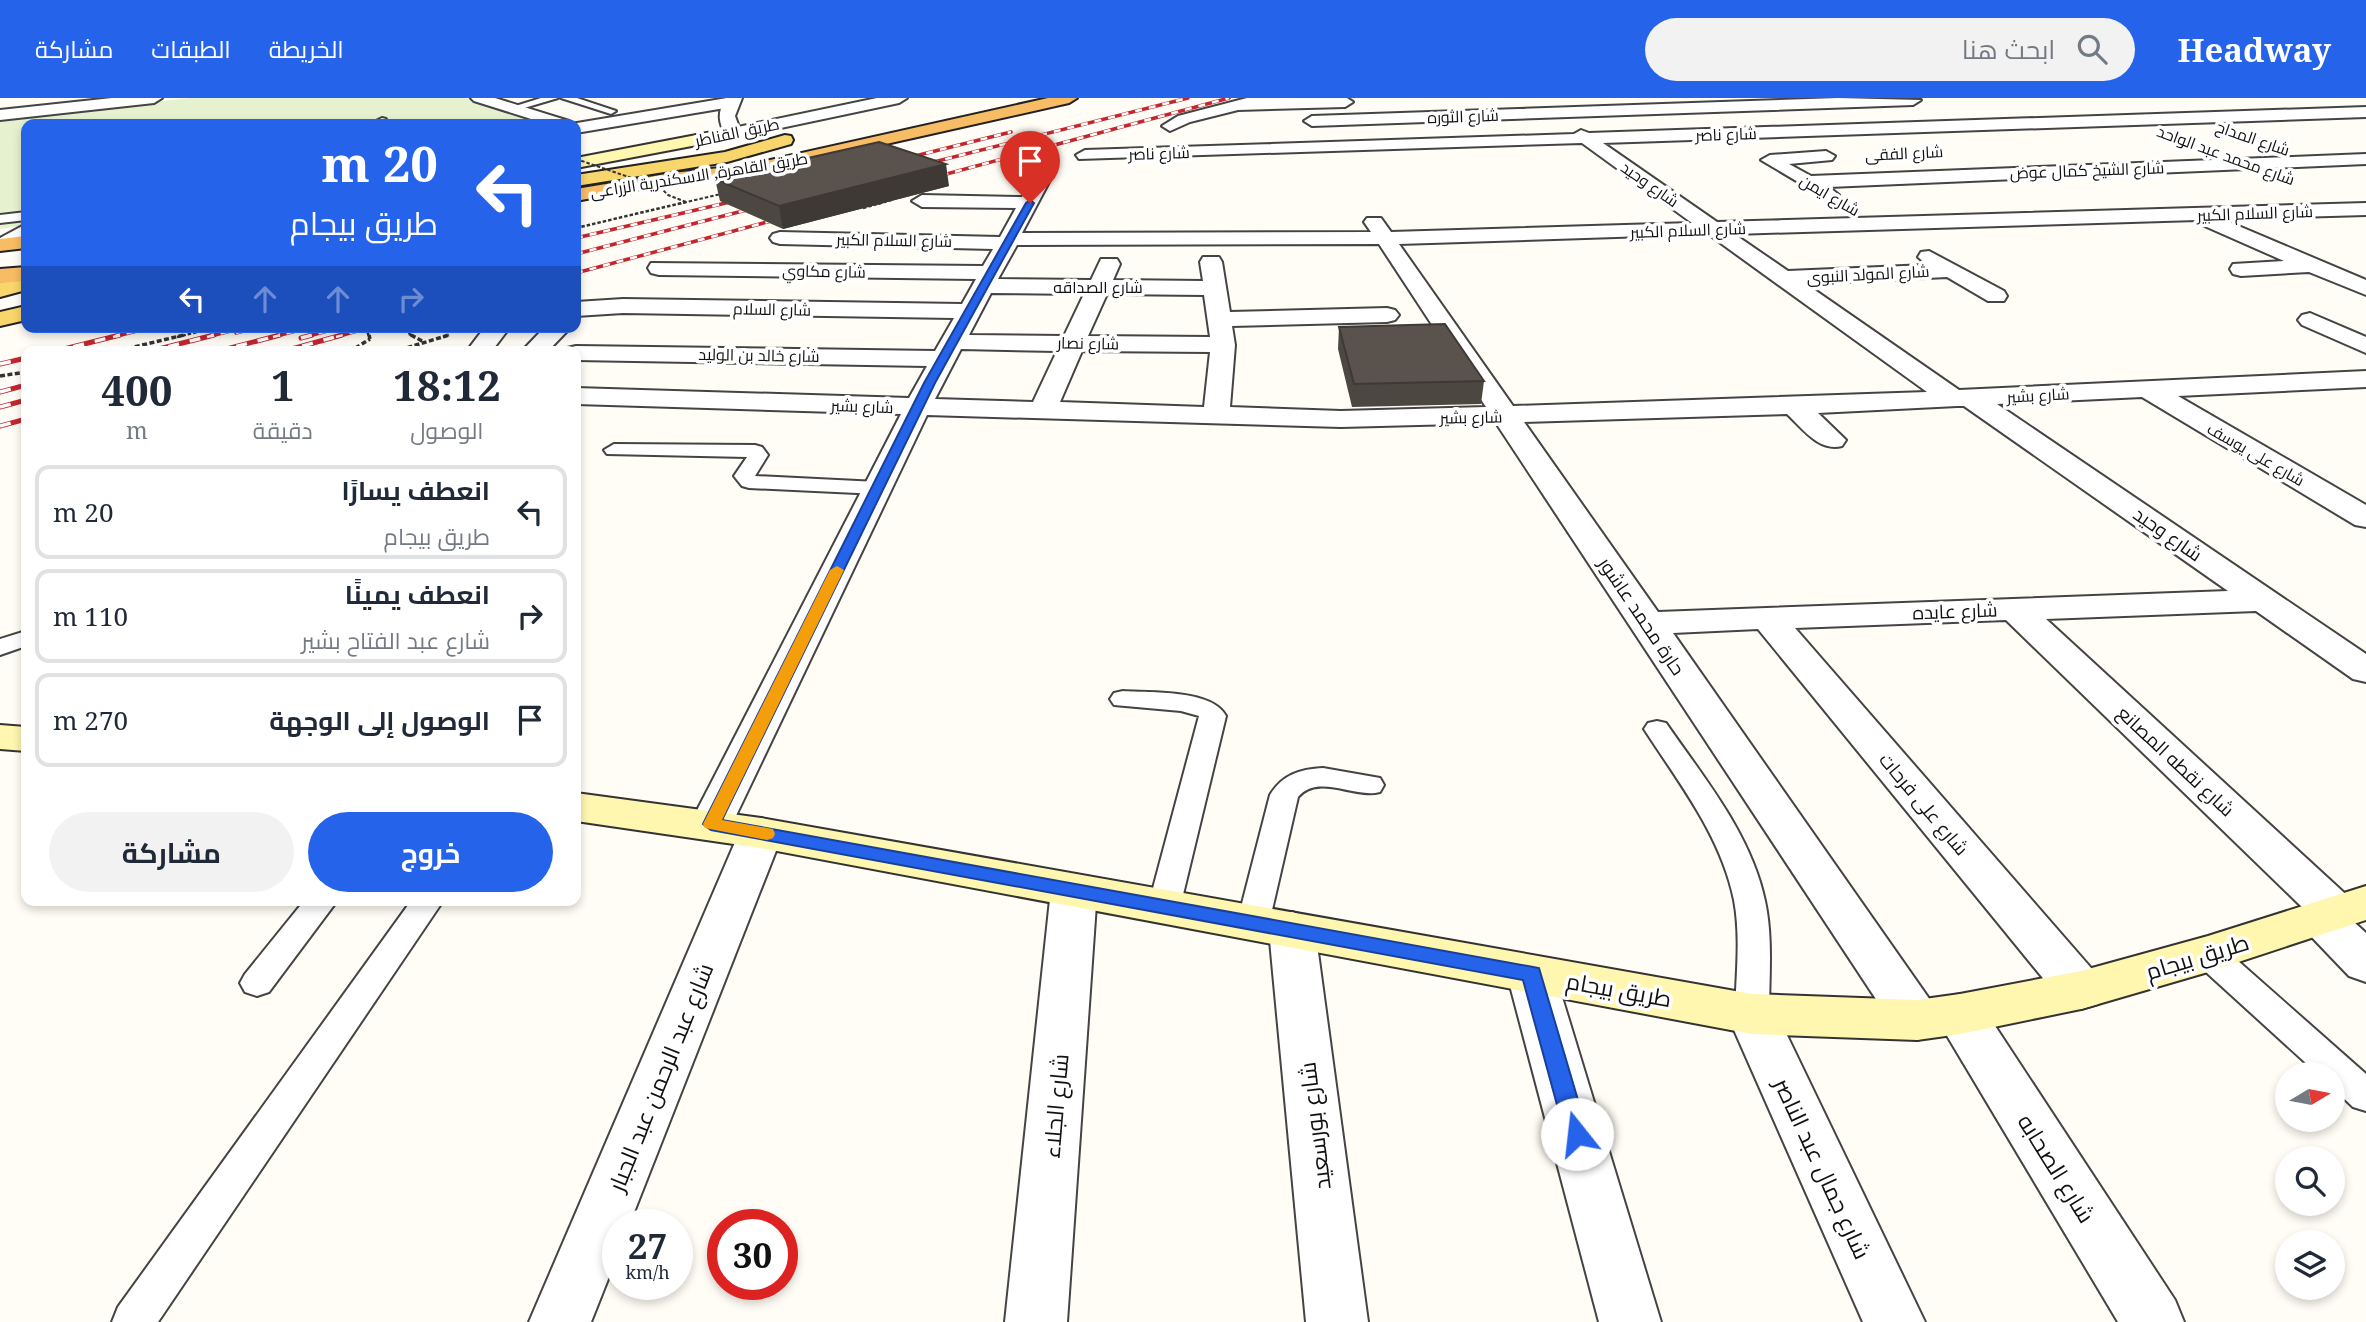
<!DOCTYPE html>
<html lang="ar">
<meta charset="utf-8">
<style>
body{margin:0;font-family:"Noto Serif",Cairo,serif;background:#f2f2f3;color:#1f2937;direction:rtl;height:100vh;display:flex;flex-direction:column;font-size:26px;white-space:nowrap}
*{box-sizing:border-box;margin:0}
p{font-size:23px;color:#747a83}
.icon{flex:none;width:38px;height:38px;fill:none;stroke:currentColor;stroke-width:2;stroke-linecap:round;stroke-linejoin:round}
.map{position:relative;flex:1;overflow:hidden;direction:ltr}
.sheet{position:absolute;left:21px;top:248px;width:560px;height:560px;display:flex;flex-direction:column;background:#fff;border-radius:14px;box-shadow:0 4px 10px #0003;direction:rtl}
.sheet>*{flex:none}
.top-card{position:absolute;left:21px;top:21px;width:560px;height:214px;border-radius:14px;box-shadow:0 4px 10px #0003;direction:rtl;background:#2563eb;color:#fff;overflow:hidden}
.needle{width:46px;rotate:80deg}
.fabs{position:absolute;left:2275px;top:964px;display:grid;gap:14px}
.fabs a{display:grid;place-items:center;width:70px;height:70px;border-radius:50%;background:#fff;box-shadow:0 4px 10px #0003;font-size:35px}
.speed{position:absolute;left:602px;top:1111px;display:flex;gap:14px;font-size:35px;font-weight:700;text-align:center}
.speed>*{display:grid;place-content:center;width:91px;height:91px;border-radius:50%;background:#fff;box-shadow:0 4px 10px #0003;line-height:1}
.speed small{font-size:18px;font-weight:400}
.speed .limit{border:10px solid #d22;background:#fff;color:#111}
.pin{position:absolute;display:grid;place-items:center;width:60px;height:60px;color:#fff;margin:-72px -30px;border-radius:50% 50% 50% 0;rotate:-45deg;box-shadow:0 0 7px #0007}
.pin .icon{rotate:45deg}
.me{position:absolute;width:77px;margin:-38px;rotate:344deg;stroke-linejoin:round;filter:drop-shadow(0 0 5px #0008)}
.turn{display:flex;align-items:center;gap:24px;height:147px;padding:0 28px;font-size:32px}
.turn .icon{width:91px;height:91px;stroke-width:2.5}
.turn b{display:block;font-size:49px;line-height:60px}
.lanes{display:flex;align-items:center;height:66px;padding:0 28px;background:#0003;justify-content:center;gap:35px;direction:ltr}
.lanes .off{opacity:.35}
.eta{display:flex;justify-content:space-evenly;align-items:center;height:119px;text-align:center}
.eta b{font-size:42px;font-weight:700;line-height:49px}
.cta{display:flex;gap:14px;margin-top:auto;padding:14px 28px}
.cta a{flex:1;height:80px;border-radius:42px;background:#2563eb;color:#fff;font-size:28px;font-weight:700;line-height:80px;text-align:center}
.cta a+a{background:#f2f2f3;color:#1f2937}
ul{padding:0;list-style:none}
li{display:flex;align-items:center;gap:21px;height:94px;margin:0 14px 10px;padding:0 14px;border:4px solid #e0e1e3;border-radius:14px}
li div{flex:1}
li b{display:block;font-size:26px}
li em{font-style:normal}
header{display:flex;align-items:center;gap:42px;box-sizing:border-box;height:98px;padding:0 35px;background:#2563eb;color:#fff}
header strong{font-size:33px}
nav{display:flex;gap:38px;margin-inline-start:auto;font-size:24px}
.search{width:490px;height:63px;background:#f2f2f3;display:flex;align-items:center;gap:18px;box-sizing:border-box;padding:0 24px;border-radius:38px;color:#747a83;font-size:26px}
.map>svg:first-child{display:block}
.pitch{fill:#e6f2cf}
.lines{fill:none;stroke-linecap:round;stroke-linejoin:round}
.service-casing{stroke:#444;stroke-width:4}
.minor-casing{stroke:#444;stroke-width:4}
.tertiary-casing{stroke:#444;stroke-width:4}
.secondary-casing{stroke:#333;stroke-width:4}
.primary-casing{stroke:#222;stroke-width:4}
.trunk-casing{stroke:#222;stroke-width:4}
.path-far2{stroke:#333;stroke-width:2;stroke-dasharray:3.5 2;stroke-linecap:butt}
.path-far1{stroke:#333;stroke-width:2.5;stroke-dasharray:3.5 2;stroke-linecap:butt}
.path{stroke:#333;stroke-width:3.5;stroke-dasharray:5 2.5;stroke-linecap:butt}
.service{fill:#fff;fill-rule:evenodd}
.minor{fill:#fff;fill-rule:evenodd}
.tertiary{fill:#fff;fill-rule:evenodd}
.secondary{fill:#fff6b0;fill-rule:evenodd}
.primary{fill:#f9d66b;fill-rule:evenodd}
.trunk{fill:#f7bc64;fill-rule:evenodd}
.rail-far1-casing{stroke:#c4262e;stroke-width:3.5}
.rail-casing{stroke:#c4262e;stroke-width:5}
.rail-far1{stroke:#fff;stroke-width:2.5;stroke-dasharray:7;stroke-linecap:butt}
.rail{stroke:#fff;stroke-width:3.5;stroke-dasharray:11;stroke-linecap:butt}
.path-bridge-far2{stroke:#333;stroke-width:2;stroke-dasharray:3.5 2;stroke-linecap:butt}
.path-bridge-far1{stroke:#333;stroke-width:2.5;stroke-dasharray:3.5 2;stroke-linecap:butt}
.path-bridge{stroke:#333;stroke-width:3.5;stroke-dasharray:5 2.5;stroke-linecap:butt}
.wall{fill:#4d4742}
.shaded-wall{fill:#3f3936}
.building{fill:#5a524d;stroke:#3f3936;stroke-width:2}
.route{fill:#2563eb;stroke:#184099;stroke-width:2}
.slow{fill:#f59e0b}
.labels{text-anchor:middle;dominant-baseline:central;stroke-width:7;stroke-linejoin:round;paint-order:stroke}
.far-street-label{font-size:16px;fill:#111;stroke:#fff}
.street-label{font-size:19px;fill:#111;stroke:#fff}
.near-street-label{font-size:23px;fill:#111;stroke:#fff}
</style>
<header>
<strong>Headway</strong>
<div class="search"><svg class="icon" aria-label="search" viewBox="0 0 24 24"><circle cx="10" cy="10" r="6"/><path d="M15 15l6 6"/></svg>ابحث هنا</div>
<nav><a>الخريطة</a><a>الطبقات</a><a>مشاركة</a></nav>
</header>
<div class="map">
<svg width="2366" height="1224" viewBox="0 0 2366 1224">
<rect width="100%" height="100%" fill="#fffdf5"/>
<path class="pitch" d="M 191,0 L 466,0 L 547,26 L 26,26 L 26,127 L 0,131 L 0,22 Z"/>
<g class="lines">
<g class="service-casing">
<path id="service" d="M 541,0 L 558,0 L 514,13 L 509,10 Z
M 561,0 L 577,0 L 616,13 L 611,16 Z
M 382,20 L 386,21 L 386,25 L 370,26 Z
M 26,114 L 26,122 L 0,125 L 0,117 Z
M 26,126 L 26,136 L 0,150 L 0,140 Z
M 614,346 L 755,347 L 762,349 L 768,357 L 755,378 L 878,384 L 885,386 L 888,390 L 885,394 L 878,396 L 749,390 L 742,388 L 734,378 L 747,359 L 607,356 L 604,352 Z
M 26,533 L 26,548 L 0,557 L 0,541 Z
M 1123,593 C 1150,595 1212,591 1226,618 L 1180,809 L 1175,817 L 1164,821 L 1153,817 L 1148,809 L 1199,618 L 1181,613 L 1114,607 L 1110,601 L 1114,595 Z
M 1657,623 L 1666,625 C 1704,680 1751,736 1765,803 C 1773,840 1769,879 1769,916 L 1764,926 L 1752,930 L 1740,926 L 1735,916 C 1736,879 1741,839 1734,802 C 1721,738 1679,685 1644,631 L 1648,625 Z
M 1323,670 L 1380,680 L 1384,687 L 1380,694 C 1355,701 1318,675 1298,699 L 1269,825 L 1264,833 L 1253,837 L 1242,833 L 1237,825 L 1270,697 C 1282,677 1300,671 1323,670 Z
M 304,803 L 337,803 L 269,894 L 257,898 L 245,894 L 240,885 L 245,876 Z
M 411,803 L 443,803 L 158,1224 L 112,1224 L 118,1209 Z
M 2208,844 L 2220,847 L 2366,976 L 2366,1013 L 2353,1009 L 2333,990 L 2333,976 L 2318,976 L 2196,865 L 2192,856 L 2196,847 Z"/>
</g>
<g class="minor-casing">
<path id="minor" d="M 112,0 L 162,0 L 154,5 L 0,22 L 0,12 Z
M 471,0 L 495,0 L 569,23 L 571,26 L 547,26 L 474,3 Z
M 727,0 L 736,1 L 739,4 L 731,9 L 576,35 L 576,26 L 571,26 Z
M 877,0 L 907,0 L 899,5 L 733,40 L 725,35 L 733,30 Z
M 1247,0 L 1347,0 L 1353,4 L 1345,9 L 1238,12 L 1190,24 L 1170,33 L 1162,28 L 1178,18 Z
M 1838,0 L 1921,2 L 1913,7 L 1312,28 L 1304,23 L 1312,18 Z
M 2366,9 L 2366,19 L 1603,45 L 1717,124 L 2366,105 L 2366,117 L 2222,121 L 2366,182 L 2366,197 L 2309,174 L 2241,178 L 2233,176 L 2230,171 L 2233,166 L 2284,163 L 2200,126 L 2197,122 L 1734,136 L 1788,173 L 1927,167 L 1918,159 L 1921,154 L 1929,153 L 2004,193 L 2007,198 L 2004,203 L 1988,203 L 1947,179 L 1806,186 L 1959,292 L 2366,273 L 2366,289 L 2178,298 L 2366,407 L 2366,429 L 2355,427 L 2142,299 L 1997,306 L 2366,556 L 2366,584 L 2353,581 L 2256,513 L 2046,521 L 2353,803 L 2360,815 L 2355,825 L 2366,835 L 2366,884 L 2349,878 L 2305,832 L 2298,820 L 2303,810 L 2006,522 L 1795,530 L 2098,878 L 2106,892 L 2098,906 L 2081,911 L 2064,906 L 1758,531 L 1673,535 L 1937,912 L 1942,902 L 1960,896 L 1978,902 L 2175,1202 L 2184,1224 L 2118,1224 L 1940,926 L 1935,936 L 1917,942 L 1899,936 L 1496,325 L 1341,329 L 927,317 L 732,726 L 726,736 L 711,741 L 696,736 L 690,726 L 901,316 L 576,306 L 576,290 L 909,300 L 927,268 L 576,262 L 576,254 L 564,254 L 567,250 L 576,248 L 935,253 L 954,220 L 623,215 L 576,218 L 576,204 L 623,201 L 962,206 L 976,181 L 659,177 L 651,175 L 648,170 L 651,165 L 983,168 L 993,151 L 780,146 L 773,144 L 770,140 L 773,136 L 780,134 L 1000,139 L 1016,110 L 922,109 L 912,103 L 922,97 L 1022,99 L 1042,65 L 1048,64 L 1057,69 L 1022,135 L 1371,134 L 1364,124 L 1367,120 L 1381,120 L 1391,134 L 1692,125 L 1582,45 L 1079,61 L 1076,57 L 1085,52 L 1574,36 L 1581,32 L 1589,35 ZM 1708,136 L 1927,294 L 1513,308 L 1399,146 ZM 1379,146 L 1486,309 L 1341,313 L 1230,309 L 1235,247 L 1232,228 L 1387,224 L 1395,222 L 1399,217 L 1395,212 L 1387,210 L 1230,214 L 1222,164 L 1219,159 L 1203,159 L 1200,164 L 1203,183 L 1113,182 L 1120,166 L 1117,161 L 1101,161 L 1091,182 L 998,181 L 1017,147 ZM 991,195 L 1084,196 L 1064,238 L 969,237 ZM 1107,196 L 1204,197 L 1210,239 L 1088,238 ZM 961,251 L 1057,253 L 1033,304 L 935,301 ZM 1082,253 L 1210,254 L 1204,309 L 1060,304 ZM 1957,308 L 1964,308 L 2228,493 L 1658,514 L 1524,324 L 1787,316 C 1803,331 1819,354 1842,348 L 1846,342 L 1818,315 Z
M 1826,53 L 1835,58 L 1832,62 L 1789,66 L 1811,78 L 2366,56 L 2366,66 L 1829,89 L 1839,97 L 1830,103 L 1761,62 L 1770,57 Z
M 2310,215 L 2366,239 L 2366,255 L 2302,227 L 2298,222 L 2302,217 Z
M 485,229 L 510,229 L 491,254 L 466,254 Z
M 545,229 L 571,229 L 547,254 L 521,254 Z
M 761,720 L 776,724 L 783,735 L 629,1127 L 618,1127 L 618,1156 L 591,1224 L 529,1224 L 739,735 L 746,724 Z
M 1074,776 L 1090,780 L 1097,792 L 1067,1224 L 1005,1224 L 1051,792 L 1058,780 Z
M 1292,814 L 1309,820 L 1315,832 L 1368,1224 L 1306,1224 L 1269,832 L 1275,820 Z
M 1531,857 L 1548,863 L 1555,876 L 1661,1224 L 1599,1224 L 1507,876 L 1514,863 Z
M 1752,896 L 1770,902 L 1925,1224 L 1863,1224 L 1727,916 L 1734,902 Z"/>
</g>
<g class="tertiary-casing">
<path id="tertiary" d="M 726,0 L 742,0 L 735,18 L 741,35 L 733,40 L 727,39 C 718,25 717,14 726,0 Z"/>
</g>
<g class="secondary-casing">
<path id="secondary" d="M 733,30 L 739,31 L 741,35 L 739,39 L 576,70 L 576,60 Z
M 0,627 L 26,629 L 26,653 L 0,651 Z
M 576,695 L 761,720 L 1752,896 L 1917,902 L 1960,896 L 2081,873 L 2208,838 L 2366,788 L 2366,822 L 2208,874 L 2081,911 L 1960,936 L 1917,942 L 1752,936 L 761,750 L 576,723 Z"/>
</g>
<g class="primary-casing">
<path id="primary" d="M 785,37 L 791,38 L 793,42 L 791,46 L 727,64 L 576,88 L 576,77 L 725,54 Z
M 26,178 L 26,192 L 0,199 L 0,185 Z
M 26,208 L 26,222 L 0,228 L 0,214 Z"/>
</g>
<g class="trunk-casing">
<path id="trunk" d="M 1048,0 L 1077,0 L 1069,5 L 748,77 L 672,85 L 576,103 L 576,91 L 672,75 L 748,67 Z
M 26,138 L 26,150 L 0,153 L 0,141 Z
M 26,169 L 26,183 L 0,185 L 0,171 Z"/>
</g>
<path class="path-far2" d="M 878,106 L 892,102"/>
<path class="path-far1" d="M 863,110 L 884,104
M 408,235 L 430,229
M 409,236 L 414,239
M 177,239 L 218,229
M 443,239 L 449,237"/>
<path class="path" d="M 411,237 L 424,244
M 113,254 L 184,237
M 349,254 L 370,241
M 393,254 L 449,237
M 0,278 L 26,274"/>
<use href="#service" class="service"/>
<use href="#minor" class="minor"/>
<use href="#tertiary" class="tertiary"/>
<use href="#secondary" class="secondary"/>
<use href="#primary" class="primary"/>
<use href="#trunk" class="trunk"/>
<g class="rail-far1-casing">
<path id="rail-far1" d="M 899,62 L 1011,34
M 918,68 L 1188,0
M 928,81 L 1229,0
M 576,140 L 743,101
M 576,156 L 762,108
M 576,175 L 786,119
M 236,235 L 260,229
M 113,239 L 153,229
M 207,239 L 246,229
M 273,239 L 311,229
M 305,239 L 342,229
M 336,239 L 371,229"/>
</g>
<g class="rail-casing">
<path id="rail" d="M 301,240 L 312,237
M 52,254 L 120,237
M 147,254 L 214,237
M 215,254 L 280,237
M 281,254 L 342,237
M 0,266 L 26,260
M 0,294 L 26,287
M 0,309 L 26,302
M 0,328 L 26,321"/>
</g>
<use href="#rail-far1" class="rail-far1"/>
<use href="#rail" class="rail"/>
<path class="path-bridge-far2" d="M 576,61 L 661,90 L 668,97 L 686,104
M 678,106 L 721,96"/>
<path class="path-bridge-far1" d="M 576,130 L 686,104
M 366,229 L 369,239"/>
<path class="path-bridge" d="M 369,237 L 370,241"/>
</g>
<path class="wall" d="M 715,81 L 949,88 L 783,131 L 720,103 Z
M 1339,229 L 1484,283 L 1481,306 L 1352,309 L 1338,251 Z"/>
<path class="shaded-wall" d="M 946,66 L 949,88 L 783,131 L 779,108 Z"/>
<path class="building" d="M 879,44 L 946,66 L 779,108 L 715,81 Z
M 1445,226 L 1484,283 L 1354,286 L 1339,229 Z"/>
<path class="route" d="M 1030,102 L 1034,105 L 935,285 L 722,722 L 1539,870 L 1588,1036 L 1585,1043 L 1577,1046 L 1569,1043 L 1565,1036 L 1523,882 L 711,732 L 703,726 L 924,285 L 1026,105 Z"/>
<path class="slow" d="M 837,468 L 844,472 L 722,722 L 767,730 L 773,731 L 775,736 L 773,740 L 767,742 L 705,730 L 703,726 L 830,472 Z"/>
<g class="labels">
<g class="far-street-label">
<text transform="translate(1463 18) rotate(-2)">شارع الثوره</text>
<text transform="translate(737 34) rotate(-12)">طريق القناطر</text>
<text transform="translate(1726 36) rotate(-2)">شارع ناصر</text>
<text transform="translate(2253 40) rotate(19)">شارع المداح</text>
<text transform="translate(1159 55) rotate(-2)">شارع ناصر</text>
<text transform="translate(1904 55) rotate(-3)">شارع الفقى</text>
<text transform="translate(2226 57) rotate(20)">شارع محمد عبد الواحد</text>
<text transform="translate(2087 72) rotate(-2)">شارع الشيخ كمال عوض</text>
<text transform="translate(699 77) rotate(-9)">طريق القاهرة, الاسكندرية الزراعى</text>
<text transform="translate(1650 86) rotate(35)">شارع وحيد</text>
<text transform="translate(1830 97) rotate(30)">شارع ايمن</text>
<text transform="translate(2255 115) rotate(-2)">شارع السلام الكبير</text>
<text transform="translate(1688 132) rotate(-2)">شارع السلام الكبير</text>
<text transform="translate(894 142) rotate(1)">شارع السلام الكبير</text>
<text transform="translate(824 173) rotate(1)">شارع مكاوي</text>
<text transform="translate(1868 176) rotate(-3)">شارع المولد النبوى</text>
<text x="1098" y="189">شارع الصداقه</text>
<text transform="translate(772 211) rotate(1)">شارع السلام</text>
<text transform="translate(1088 245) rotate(1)">شارع نصار</text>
<text transform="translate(759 257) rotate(1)">شارع خالد بن الوليد</text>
<text transform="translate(2038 297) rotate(-3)">شارع بشير</text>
<text transform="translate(862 308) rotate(2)">شارع بشير</text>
<text transform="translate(1471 319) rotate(-1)">شارع بشير</text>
<text transform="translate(2256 356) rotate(30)">شارع على يوسف</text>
</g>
<g class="street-label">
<text transform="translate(2168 436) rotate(35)">شارع وحيد</text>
<text transform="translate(1955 513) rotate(-2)">شارع عايده</text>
<text transform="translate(1642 518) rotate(56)">حارة محمد عاشور</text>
<text transform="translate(2176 663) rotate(43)">شارع نقطه المصانع</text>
<text transform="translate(1924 706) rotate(50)">شارع على فرحات</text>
</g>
<g class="near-street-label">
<text transform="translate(2197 858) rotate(-17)">طريق بيجام</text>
<text transform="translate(1619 891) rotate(10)">طريق بيجام</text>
<text transform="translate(660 979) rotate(-68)">شارع عبد الرحمن عبد الجبار</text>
<text transform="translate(1055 1008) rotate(-85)">شارع الجلاء</text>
<text transform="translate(1314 1028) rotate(-97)">شارع بورسعيد</text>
<text transform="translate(1823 1070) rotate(65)">شارع جمال عبد الناصر</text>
<text transform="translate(2057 1070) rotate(58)">شارع الصحابه</text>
</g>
</g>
</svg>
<div class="fabs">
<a><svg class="needle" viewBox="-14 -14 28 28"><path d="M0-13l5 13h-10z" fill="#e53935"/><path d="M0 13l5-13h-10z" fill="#747a83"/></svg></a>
<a><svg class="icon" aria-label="search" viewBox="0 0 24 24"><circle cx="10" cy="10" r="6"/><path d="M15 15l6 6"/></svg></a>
<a><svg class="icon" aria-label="layers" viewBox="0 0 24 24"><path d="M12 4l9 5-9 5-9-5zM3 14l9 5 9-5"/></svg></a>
</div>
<div class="speed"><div>27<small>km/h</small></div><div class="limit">30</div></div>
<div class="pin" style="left:1030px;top:105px;background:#d93025"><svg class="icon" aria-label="arrive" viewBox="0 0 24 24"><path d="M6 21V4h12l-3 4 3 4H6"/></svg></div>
<svg class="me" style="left:1577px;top:1036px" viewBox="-20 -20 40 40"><circle r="19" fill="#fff"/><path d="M0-13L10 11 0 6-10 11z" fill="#2563eb"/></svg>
<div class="top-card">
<div class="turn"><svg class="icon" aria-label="left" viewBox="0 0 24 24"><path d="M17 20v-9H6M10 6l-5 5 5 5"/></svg><div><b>20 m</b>طريق بيجام</div></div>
<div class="lanes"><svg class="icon" aria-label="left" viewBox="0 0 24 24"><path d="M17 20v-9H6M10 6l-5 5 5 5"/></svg><svg class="icon off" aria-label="ahead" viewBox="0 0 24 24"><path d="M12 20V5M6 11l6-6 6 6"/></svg><svg class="icon off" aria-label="ahead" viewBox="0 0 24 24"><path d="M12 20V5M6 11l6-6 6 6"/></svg><svg class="icon off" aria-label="right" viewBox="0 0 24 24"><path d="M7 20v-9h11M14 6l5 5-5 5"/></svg></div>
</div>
<section class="sheet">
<div class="eta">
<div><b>18:12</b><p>الوصول</p></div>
<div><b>1</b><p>دقيقة</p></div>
<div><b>400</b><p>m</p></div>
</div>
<ul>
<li><svg class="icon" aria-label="left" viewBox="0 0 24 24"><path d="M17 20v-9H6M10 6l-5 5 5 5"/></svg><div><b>انعطف يسارًا</b><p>طريق بيجام</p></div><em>20 m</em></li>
<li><svg class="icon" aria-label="right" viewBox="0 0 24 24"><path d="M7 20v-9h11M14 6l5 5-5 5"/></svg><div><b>انعطف يمينًا</b><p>شارع عبد الفتاح بشير</p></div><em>110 m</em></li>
<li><svg class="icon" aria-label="arrive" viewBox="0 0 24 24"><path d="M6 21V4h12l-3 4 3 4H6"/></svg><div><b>الوصول إلى الوجهة</b></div><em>270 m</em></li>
</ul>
<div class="cta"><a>خروج</a><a>مشاركة</a></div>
</section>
</div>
